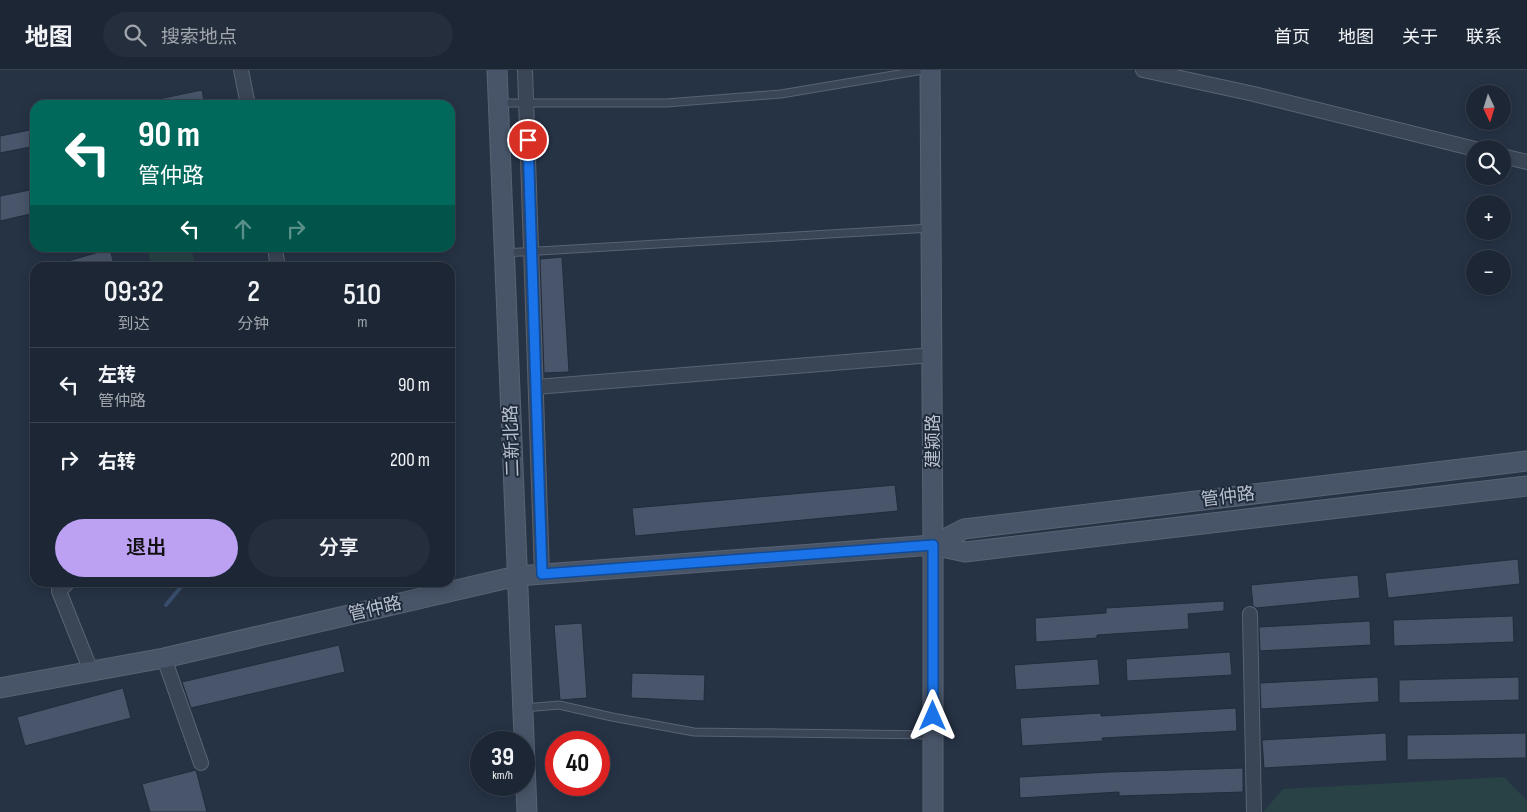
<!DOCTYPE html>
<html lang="zh">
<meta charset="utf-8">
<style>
body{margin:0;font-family:"Sofia Sans Condensed","Noto Sans SC",sans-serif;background:#252e3c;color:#f1f3f6;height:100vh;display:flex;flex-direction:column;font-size:19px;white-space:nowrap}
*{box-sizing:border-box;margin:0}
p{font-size:16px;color:#a0a5ac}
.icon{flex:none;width:28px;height:28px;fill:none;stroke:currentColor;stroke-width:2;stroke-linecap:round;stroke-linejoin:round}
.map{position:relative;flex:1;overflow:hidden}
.details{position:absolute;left:30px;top:192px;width:425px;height:325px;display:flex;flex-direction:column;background:#1c2634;border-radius:15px;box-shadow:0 2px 12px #0003,0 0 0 1px #3a434f}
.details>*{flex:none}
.top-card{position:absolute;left:30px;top:30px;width:425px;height:152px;border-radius:15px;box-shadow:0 2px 12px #0003,0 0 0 1px #3a434f;background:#00695c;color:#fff;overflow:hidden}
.needle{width:32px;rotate:176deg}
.tools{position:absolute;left:1466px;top:15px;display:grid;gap:10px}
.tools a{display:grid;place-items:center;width:45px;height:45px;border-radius:50%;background:#1c2634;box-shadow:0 2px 12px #0003,0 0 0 1px #3a434f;font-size:25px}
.speed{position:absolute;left:470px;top:661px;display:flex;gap:10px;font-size:25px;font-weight:700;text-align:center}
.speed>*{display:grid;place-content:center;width:65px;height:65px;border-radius:50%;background:#1c2634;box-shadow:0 2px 12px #0003,0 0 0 1px #3a434f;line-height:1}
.speed small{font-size:12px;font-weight:400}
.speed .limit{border:8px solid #d22;background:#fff;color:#111}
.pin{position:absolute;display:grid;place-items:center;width:42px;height:42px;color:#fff;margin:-21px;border:2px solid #fff;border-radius:50%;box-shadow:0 1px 5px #0007}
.me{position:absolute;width:55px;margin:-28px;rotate:0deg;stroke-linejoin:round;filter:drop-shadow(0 0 4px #0008)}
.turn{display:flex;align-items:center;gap:18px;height:105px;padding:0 25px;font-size:22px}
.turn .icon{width:65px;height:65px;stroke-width:2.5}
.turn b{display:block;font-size:35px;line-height:42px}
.lanes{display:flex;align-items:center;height:48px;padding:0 25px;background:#0003;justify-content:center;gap:25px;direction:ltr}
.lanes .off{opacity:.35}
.eta{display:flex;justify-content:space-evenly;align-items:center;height:85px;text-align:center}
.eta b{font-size:30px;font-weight:600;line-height:35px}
.primary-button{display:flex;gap:10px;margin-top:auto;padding:10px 25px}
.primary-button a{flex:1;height:58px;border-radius:30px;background:#bca0f2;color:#111;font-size:20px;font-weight:600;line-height:58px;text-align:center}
.primary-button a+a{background:#252e3c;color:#f1f3f6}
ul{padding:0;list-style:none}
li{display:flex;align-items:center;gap:15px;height:75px;padding:0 25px;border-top:1px solid #3a434f}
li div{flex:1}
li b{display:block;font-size:19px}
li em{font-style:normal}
header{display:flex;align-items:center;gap:30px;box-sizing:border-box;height:70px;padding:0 25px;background:#1c2634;border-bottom:1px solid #3a434f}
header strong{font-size:24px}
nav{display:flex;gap:28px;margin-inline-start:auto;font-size:18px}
.search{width:350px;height:45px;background:#252e3c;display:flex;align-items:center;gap:12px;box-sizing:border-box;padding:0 18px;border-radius:28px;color:#a0a5ac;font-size:19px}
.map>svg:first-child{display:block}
.green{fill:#284246}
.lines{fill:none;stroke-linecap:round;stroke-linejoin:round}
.stream{stroke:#394e6d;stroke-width:4}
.building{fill:#48556a;stroke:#212c3c}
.lane-casing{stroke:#596372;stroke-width:9}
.street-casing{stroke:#596372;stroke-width:16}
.secondary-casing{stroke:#596372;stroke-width:21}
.lane{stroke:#3a4555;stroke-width:7}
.street{stroke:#3a4555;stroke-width:14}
.secondary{stroke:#485468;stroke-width:19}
.route-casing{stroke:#114b97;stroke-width:12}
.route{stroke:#1a73e8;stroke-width:9}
.labels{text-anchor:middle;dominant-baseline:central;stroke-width:4;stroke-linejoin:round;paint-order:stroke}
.street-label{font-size:18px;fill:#b8c0ce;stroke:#1f2a3a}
</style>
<header>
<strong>地图</strong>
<div class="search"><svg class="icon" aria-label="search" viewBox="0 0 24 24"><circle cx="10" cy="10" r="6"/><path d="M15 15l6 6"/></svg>搜索地点</div>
<nav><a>首页</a><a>地图</a><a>关于</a><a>联系</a></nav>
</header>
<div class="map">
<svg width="1527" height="742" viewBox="0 0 1527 742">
<rect width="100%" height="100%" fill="#263345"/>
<path class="green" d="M 147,178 L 191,178 L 196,197 L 152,197 Z
M 1504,707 L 1527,731 L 1527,742 L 1263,742 L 1283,719 Z"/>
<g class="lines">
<path class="stream" d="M 166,535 L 185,512"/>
</g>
<path class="building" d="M 202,20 L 205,35 L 154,35 L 154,30 Z
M 35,59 L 35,76 L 0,83 L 0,66 Z
M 35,119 L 35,143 L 0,151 L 0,126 Z
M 110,179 L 115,198 L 58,198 L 57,194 Z
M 562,187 L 569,302 L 544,303 L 540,189 Z
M 895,415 L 898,441 L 635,466 L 632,438 Z
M 1518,489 L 1520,514 L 1388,528 L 1385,503 Z
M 1358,505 L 1360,528 L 1256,538 L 1253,536 L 1251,515 Z
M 1224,531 L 1224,541 L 1188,544 L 1189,559 L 1097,565 L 1097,568 L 1036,572 L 1035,548 L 1106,543 L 1106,538 Z
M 1513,546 L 1514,572 L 1394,576 L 1393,550 Z
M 1370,551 L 1371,575 L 1260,581 L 1259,557 Z
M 582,553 L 587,628 L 560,630 L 554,555 Z
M 339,575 L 345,602 L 191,638 L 182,612 Z
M 1230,582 L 1232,605 L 1127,611 L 1126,589 Z
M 1098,589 L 1100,615 L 1016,620 L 1014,595 Z
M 632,603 L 705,605 L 704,631 L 631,628 Z
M 1378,607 L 1379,632 L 1261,639 L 1260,613 Z
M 1519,607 L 1519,630 L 1399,633 L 1399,610 Z
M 123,618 L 131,648 L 25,676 L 17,647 Z
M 1236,638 L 1237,661 L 1102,668 L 1103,671 L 1022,676 L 1020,648 L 1101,643 L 1101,646 Z
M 1386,663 L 1387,691 L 1264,698 L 1262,670 Z
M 1526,663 L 1526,688 L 1407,690 L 1407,665 Z
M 1243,698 L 1243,722 L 1119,726 L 1119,722 L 1020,728 L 1019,707 L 1110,702 Z
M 196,700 L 207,742 L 150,742 L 142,714 Z"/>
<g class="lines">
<g class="lane-casing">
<path id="lane" d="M 498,33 L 666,33 L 781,24 L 923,0
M 505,183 L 931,158
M 524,638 L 559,635 L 612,647 L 694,662 L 933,665"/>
</g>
<g class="street-casing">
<path id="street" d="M 241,0 L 248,35
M 525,0 L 542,504
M 1143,0 L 1254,24 L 1475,79
M 1502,86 L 1527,92
M 275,178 L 278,198
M 536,317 L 932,285
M 68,512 L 59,521 L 91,601
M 1250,544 L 1254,742
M 164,588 L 201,693"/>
</g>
<g class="secondary-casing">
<path id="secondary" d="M 497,0 L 527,742
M 930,0 L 933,475 L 933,742
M 1527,391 L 964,459 L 933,475 L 965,482 L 1527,416
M 0,618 L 164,588 L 517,506 L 933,475"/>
</g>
<use href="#lane" class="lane"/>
<use href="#street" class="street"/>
<use href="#secondary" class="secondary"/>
</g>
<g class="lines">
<g class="route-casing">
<path id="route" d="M 528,70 L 542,504 L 933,475 L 933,646"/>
</g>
<use href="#route" class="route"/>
</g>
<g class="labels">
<g class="street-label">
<text transform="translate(512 371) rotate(-92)">二新北路</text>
<text transform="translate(933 371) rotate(-90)">建颍路</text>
<text transform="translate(1228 427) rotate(-7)">管仲路</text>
<text transform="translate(375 539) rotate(-13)">管仲路</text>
</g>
</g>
</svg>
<div class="tools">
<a><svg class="needle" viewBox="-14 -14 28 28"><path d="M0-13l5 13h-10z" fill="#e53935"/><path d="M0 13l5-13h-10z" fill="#a0a5ac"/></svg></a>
<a><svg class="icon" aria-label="search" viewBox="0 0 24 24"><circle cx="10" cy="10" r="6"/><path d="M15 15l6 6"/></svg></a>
<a>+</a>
<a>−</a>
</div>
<div class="speed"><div>39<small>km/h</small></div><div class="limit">40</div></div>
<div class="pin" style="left:528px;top:70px;background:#d93025"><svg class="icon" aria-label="arrive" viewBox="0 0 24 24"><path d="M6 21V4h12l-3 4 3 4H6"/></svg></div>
<svg class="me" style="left:933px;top:646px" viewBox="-20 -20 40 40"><path d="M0-17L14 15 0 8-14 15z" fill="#1a73e8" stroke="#fff" stroke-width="4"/></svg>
<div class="top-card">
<div class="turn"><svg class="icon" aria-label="left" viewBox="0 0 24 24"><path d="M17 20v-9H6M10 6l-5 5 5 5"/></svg><div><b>90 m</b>管仲路</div></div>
<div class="lanes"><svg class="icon" aria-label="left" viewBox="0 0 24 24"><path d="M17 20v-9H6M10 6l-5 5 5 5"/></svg><svg class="icon off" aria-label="ahead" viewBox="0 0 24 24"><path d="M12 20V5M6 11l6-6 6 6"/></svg><svg class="icon off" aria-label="right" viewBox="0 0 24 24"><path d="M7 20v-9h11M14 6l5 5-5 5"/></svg></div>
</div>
<section class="details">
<div class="eta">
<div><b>09:32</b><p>到达</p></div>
<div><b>2</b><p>分钟</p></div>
<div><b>510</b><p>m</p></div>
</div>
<ul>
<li><svg class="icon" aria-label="left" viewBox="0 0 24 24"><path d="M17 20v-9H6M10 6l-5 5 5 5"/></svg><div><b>左转</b><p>管仲路</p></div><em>90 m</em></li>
<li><svg class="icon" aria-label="right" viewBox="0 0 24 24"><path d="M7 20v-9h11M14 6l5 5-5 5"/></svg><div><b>右转</b></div><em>200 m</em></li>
</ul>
<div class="primary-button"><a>退出</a><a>分享</a></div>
</section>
</div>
